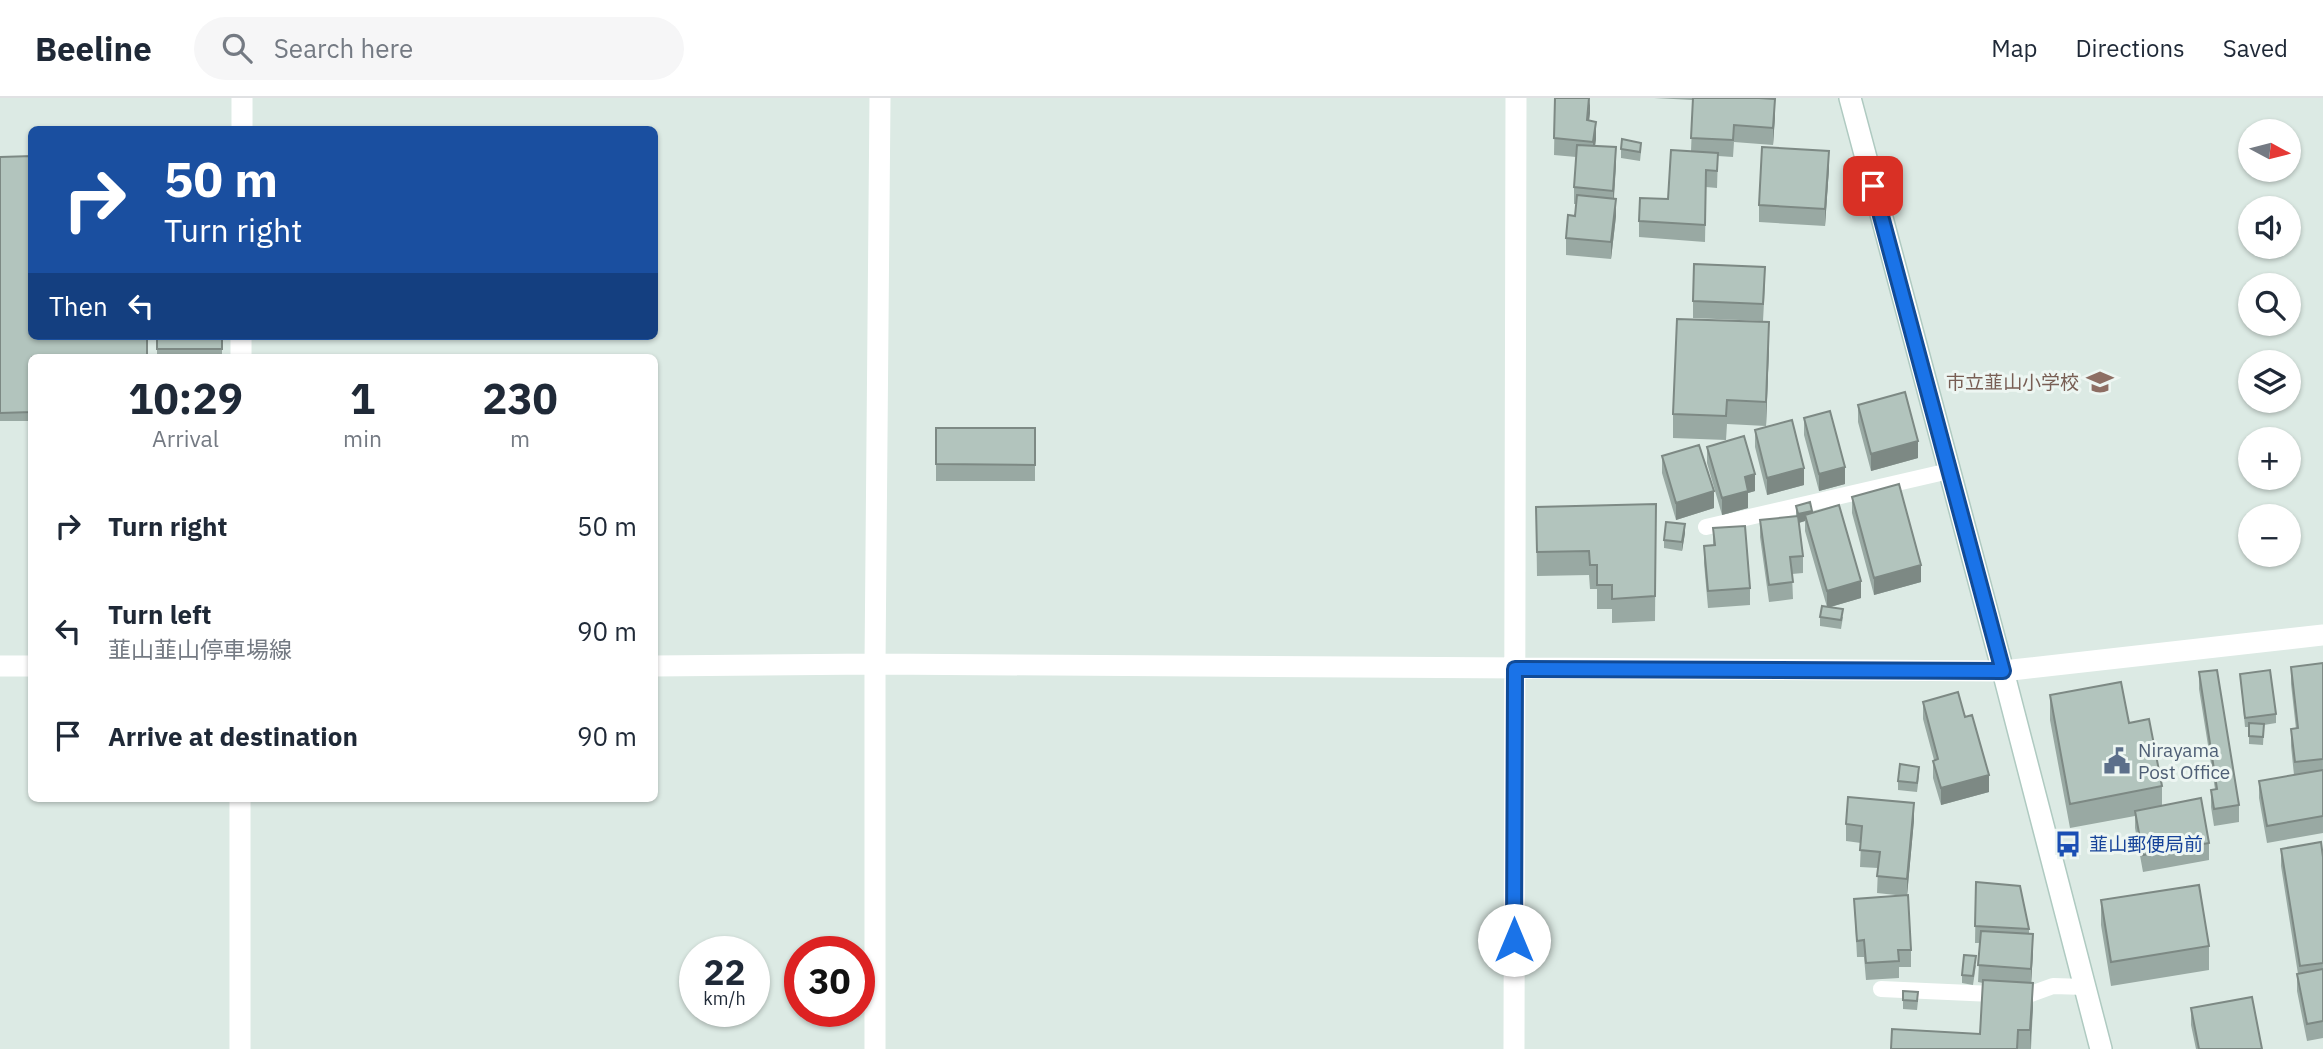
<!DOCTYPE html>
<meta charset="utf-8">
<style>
body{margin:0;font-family:"IBM Plex Sans","Noto Sans JP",sans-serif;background:#f6f6f7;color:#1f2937;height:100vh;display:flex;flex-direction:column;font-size:26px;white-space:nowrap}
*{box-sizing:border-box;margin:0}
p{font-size:23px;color:#747a83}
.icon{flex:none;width:38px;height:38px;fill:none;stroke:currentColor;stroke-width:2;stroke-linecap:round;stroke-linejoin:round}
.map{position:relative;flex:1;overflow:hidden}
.panel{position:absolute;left:28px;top:256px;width:630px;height:448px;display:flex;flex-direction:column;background:#fff;border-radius:10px;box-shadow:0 2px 5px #0004}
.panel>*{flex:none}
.top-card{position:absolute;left:28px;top:28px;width:630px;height:214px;border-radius:10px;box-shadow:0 2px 5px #0004;background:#1a4fa0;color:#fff;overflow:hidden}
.needle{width:46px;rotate:97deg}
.controls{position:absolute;left:2238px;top:21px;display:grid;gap:14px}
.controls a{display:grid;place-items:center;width:63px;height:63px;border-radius:50%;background:#fff;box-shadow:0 2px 5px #0004;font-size:35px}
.speed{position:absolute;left:679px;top:838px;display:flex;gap:14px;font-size:35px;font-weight:700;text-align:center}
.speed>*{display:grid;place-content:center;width:91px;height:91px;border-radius:50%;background:#fff;box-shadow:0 2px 5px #0004;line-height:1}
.speed small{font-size:18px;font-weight:400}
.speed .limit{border:10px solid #d22;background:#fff;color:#111}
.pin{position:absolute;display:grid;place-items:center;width:60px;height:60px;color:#fff;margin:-30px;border-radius:14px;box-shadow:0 4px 10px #0006}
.me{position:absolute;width:77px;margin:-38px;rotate:0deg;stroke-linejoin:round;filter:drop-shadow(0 0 5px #0008)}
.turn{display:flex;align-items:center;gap:24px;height:147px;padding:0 21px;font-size:32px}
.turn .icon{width:91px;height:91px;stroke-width:2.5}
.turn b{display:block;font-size:49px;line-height:60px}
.then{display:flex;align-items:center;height:66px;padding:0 21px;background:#0003;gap:14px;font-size:26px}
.eta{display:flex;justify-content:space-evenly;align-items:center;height:119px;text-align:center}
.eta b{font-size:42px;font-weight:700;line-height:49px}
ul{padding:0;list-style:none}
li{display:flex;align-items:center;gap:21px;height:105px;padding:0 21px}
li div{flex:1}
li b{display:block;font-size:26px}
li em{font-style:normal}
header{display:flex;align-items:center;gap:42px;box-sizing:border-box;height:98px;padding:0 35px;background:#fff;border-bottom:2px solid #e0e1e3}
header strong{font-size:33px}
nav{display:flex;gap:38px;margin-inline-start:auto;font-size:24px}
.search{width:490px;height:63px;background:#f6f6f7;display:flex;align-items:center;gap:18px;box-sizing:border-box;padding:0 24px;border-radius:38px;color:#747a83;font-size:26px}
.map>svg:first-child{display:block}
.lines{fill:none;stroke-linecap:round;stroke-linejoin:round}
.secondary-casing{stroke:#afcac1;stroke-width:24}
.service{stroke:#fff;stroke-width:16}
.minor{stroke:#fff;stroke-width:21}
.secondary{stroke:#fff;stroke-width:21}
.wall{fill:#99a9a3}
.shaded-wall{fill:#7d8984}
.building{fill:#b2c4bd;stroke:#7d8984;stroke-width:2}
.route-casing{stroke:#114b97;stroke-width:18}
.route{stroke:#1a73e8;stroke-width:12}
.labels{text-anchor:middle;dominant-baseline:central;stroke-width:6;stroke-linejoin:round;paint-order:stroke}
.education-label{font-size:19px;fill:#785e54;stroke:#edf6f2;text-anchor:end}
.service-label{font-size:19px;fill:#4e5e75;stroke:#edf6f2;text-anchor:start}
.transit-label{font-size:19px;fill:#164399;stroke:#edf6f2;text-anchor:start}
</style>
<header>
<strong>Beeline</strong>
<div class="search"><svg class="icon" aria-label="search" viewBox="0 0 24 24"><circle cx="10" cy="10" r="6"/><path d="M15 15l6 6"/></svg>Search here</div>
<nav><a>Map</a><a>Directions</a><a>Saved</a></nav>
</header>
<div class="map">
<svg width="2323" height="951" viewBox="0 0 2323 951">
<rect width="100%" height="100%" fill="#dceae4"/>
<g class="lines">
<g class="secondary-casing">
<path id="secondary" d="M 1850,0 L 2003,573 L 2101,951"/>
</g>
<path class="service" d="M 1706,429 L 1949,373
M 1881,891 L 2015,897 L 2031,896 L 2053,888 L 2085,889"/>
<path class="minor" d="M 242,32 L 242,0
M 241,259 L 241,238
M 0,568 L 32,568
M 654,568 L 875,566 L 2003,573 L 2323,537
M 240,700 L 240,951
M 875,951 L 875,566 L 880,0
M 1514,951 L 1516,0"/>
<use href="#secondary" class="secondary"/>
</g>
<path class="wall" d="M 1555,0 L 1590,15 L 1589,22 L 1596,41 L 1595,48 L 1616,66 L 1614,101 L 1616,118 L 1611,161 L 1566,157 L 1566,140 L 1575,118 L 1576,106 L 1574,106 L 1574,89 L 1576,59 L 1554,57 Z
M 1654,0 L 1759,0 L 1775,18 L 1773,47 L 1734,44 L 1733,59 L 1718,58 L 1717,90 L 1706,89 L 1705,144 L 1639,139 L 1639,123 L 1668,101 L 1691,53 L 1693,2 Z
M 1621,51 L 1641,54 L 1640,63 L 1621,60 Z
M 0,59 L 32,259 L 32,323 L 0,323 Z
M 1829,70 L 1825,128 L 1759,124 L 1759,107 Z
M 1765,186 L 1763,223 L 1693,220 L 1693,203 Z
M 157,238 L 222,238 L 222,259 L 157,259 Z
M 1769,248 L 1766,328 L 1727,326 L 1726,342 L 1673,340 L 1673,316 Z
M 1858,307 L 1918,360 L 1871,373 L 1858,324 Z
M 1804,320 L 1845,386 L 1819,393 L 1804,337 Z
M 936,330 L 1035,330 L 1035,383 L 936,383 Z
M 1755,332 L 1804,387 L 1767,397 L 1755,349 Z
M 1707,349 L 1755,393 L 1748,395 L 1748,410 L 1722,417 L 1707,365 Z
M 1662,358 L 1714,410 L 1676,422 L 1662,375 Z
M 1852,399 L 1921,484 L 1874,497 L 1852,415 Z
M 1656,406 L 1655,523 L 1612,525 L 1612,511 L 1597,511 L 1597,491 L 1590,491 L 1589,477 L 1537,478 L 1536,409 Z
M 1796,408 L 1812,415 L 1861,500 L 1830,509 L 1843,519 L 1841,531 L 1820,528 L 1820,519 L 1827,509 L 1805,433 L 1805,423 L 1799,425 L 1803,458 L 1803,475 L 1792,476 L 1793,501 L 1769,504 L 1760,439 L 1760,422 L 1796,418 Z
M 1713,430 L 1750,490 L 1750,507 L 1708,510 L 1704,465 L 1704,448 L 1713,447 Z
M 1685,435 L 1682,453 L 1664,450 L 1664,442 Z
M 2323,565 L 2323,735 L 2267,745 L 2259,700 L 2259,683 L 2294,677 L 2291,648 L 2291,631 L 2296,631 L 2291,586 L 2291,569 Z
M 2199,574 L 2239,707 L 2239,724 L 2214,728 L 2211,709 L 2211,692 L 2215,691 L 2199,591 Z
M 2240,576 L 2276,616 L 2276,625 L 2264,627 L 2263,647 L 2249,646 L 2249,629 L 2245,629 Z
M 2050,597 L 2129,625 L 2162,688 L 2162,708 L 2209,745 L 2209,762 L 2143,774 L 2135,730 L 2135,718 L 2070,730 L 2050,622 Z
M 1923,604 L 1965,619 L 1989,694 L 1941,707 L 1933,680 L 1933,663 L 1934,662 L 1923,621 Z
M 1919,678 L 1917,694 L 1898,692 L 1898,683 Z
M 1914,722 L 1907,797 L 1911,852 L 1911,869 L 1899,869 L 1899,880 L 1866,882 L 1864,859 L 1857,859 L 1854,801 L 1905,798 L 1877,795 L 1878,770 L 1860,769 L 1861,745 L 1846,743 L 1846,726 Z
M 2281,751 L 2323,759 L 2323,940 L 2307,943 L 2297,893 L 2297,876 L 2298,876 L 2281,768 Z
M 1976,784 L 2029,831 L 2029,836 L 2033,853 L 2031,885 L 2033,909 L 2031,951 L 1891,951 L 1980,936 L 1983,885 L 1978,884 L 1980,845 L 1975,845 Z
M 2101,802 L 2209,848 L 2209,872 L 2111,888 L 2101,827 Z
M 1976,867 L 1973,887 L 1962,885 L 1962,877 Z
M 1903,893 L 1918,903 L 1917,912 L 1903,911 Z
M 2191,910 L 2262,951 L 2196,951 L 2191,927 Z"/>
<path class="shaded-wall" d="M 1590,0 L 1590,15 L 1587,38 L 1587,22 Z
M 1775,1 L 1775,18 L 1773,47 L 1773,30 Z
M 1596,24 L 1596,41 L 1593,61 L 1593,44 Z
M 1616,49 L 1616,66 L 1613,110 L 1613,93 Z
M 1829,53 L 1829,70 L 1825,128 L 1825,111 Z
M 1616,101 L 1616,118 L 1611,161 L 1611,144 Z
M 1769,224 L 1769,248 L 1766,328 L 1766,304 Z
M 1918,343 L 1918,360 L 1871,373 L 1871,356 Z
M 1845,369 L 1845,386 L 1819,393 L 1819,376 Z
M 1804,370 L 1804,387 L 1767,397 L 1767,380 Z
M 1755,376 L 1755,393 L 1748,395 L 1748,410 L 1722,417 L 1722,400 L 1745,379 Z
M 1714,393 L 1714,410 L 1676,422 L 1676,405 Z
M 1812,413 L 1812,421 L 1805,417 L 1805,423 L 1798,425 L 1798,416 Z
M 1685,426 L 1685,435 L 1682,453 L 1682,444 Z
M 1921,467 L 1921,484 L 1874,497 L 1874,480 Z
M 1861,483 L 1861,500 L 1827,510 L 1827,493 Z
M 1989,677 L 1989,694 L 1941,707 L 1941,690 Z
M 1914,705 L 1914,722 L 1907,798 L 1907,781 Z
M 2033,836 L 2033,853 L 2031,888 L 2031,871 Z
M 2033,885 L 2033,909 L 2030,951 L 2030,932 Z"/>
<path class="building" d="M 1555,0 L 1589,0 L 1587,22 L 1596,24 L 1593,44 L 1554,40 Z
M 1693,0 L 1759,0 L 1775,1 L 1773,30 L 1734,27 L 1733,42 L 1691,40 Z
M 1622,41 L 1641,45 L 1640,54 L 1621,51 Z
M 1577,47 L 1616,49 L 1613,93 L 1574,89 Z
M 1762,49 L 1829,53 L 1825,111 L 1759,107 Z
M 1671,52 L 1718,55 L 1717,73 L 1706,72 L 1705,127 L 1639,123 L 1640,100 L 1668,101 Z
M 32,58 L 32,238 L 147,238 L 147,259 L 32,259 L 32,314 L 0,315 L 0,59 Z
M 1577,97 L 1616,101 L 1611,144 L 1566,140 L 1568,117 L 1575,118 Z
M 1694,166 L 1765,169 L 1763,206 L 1693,203 Z
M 1677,221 L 1769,224 L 1766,304 L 1727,302 L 1726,318 L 1673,316 Z
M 157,238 L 222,238 L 222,251 L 157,251 Z
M 1905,294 L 1918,343 L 1871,356 L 1858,307 Z
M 1830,313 L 1845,369 L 1819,376 L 1804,320 Z
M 1792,322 L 1804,370 L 1767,380 L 1755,332 Z
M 936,330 L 1035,330 L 1035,367 L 936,366 Z
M 1744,338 L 1755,376 L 1745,379 L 1748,393 L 1722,400 L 1707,349 Z
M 1699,347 L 1714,393 L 1676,405 L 1662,358 Z
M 1899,386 L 1921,467 L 1874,480 L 1852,399 Z
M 1810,404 L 1812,413 L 1798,416 L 1796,408 Z
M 1656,406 L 1655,498 L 1612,501 L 1612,487 L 1597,487 L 1597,467 L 1590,467 L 1589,453 L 1537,454 L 1536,409 Z
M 1839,407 L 1861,483 L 1827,493 L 1805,417 Z
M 1798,418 L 1803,458 L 1790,459 L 1793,484 L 1769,487 L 1760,422 Z
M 1666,424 L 1685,426 L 1682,444 L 1664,442 Z
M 1745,428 L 1750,490 L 1708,493 L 1704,448 L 1715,447 L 1713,430 Z
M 1822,508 L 1843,511 L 1841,522 L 1820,519 Z
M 2323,565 L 2323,661 L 2295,664 L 2291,631 L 2298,630 L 2291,569 Z
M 2217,572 L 2239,707 L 2214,711 L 2211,692 L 2217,691 L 2199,574 Z
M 2270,572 L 2276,616 L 2245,620 L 2240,576 Z
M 2121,584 L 2129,625 L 2149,621 L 2162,688 L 2070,706 L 2050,597 Z
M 1958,594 L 1965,619 L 1972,617 L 1989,677 L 1941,690 L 1933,663 L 1938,661 L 1923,604 Z
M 2249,625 L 2264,626 L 2263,639 L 2249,638 Z
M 1900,666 L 1919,669 L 1917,685 L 1898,683 Z
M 2323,672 L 2323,718 L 2267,728 L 2259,683 Z
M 1848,699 L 1914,705 L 1907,781 L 1877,778 L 1880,754 L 1860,752 L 1862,728 L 1846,726 Z
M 2201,700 L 2209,745 L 2143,757 L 2135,713 Z
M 2321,744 L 2323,759 L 2323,865 L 2300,868 L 2281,751 Z
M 1976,784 L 2020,788 L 2029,831 L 1975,828 Z
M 2199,787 L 2209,848 L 2111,864 L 2101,802 Z
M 1908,797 L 1911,852 L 1898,852 L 1899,863 L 1866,865 L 1864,842 L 1857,843 L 1854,801 Z
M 1981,833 L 2033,836 L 2031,871 L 1978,867 Z
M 1964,857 L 1976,858 L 1973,878 L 1962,877 Z
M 2323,871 L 2323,923 L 2307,926 L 2297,876 Z
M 1983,882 L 2033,885 L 2030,932 L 2018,932 L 2017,951 L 1891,951 L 1892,931 L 1980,936 Z
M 1903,893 L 1918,894 L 1917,903 L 1903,902 Z
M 2252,899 L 2262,951 L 2199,951 L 2191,910 Z"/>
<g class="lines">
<g class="route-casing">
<path id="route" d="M 1514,842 L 1515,571 L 2003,573 L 1873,88"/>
</g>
<use href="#route" class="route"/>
</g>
<defs>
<g id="school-bare" transform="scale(2.1)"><path d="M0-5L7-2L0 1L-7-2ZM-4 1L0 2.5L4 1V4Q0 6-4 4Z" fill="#8d6e63" stroke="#edf6f2" stroke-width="2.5" paint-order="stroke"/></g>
<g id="civic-bare" transform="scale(2.1)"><path d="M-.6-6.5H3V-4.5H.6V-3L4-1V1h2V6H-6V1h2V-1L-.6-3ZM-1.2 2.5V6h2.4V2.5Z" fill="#5c6f8a" stroke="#edf6f2" stroke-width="2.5" paint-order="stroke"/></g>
<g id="bus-bare" transform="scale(2.1)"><path d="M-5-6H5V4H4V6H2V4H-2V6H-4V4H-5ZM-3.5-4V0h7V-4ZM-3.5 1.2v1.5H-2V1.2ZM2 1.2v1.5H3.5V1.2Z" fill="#1a4fb4" stroke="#edf6f2" stroke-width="2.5" paint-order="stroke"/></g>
</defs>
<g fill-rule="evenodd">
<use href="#school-bare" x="2100" y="284"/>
<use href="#civic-bare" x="2117" y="663"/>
<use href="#bus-bare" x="2068" y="746"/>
</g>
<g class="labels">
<g class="education-label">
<text x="2079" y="284">市立韮山小学校</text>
</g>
<g class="service-label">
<text x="2138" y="652">Nirayama<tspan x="2138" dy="22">Post Office</tspan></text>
</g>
<g class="transit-label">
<text x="2089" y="746">韮山郵便局前</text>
</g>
</g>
</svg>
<div class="controls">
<a><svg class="needle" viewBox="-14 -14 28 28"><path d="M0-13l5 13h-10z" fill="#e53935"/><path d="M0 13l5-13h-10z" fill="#747a83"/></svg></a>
<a><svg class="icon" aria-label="sound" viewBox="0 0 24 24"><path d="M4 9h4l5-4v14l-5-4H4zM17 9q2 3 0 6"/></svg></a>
<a><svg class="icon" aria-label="search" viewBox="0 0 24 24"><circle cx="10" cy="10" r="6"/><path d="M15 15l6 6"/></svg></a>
<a><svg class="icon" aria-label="layers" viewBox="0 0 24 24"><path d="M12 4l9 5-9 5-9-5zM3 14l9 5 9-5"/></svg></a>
<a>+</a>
<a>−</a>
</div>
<div class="speed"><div>22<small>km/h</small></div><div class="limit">30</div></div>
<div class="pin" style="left:1873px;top:88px;background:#d93025"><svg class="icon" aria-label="arrive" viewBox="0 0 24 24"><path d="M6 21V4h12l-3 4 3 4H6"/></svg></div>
<svg class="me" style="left:1514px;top:842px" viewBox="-20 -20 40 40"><circle r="19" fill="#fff"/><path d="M0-13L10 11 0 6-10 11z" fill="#1a73e8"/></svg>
<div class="top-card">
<div class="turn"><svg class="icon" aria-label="right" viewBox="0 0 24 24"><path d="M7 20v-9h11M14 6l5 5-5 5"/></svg><div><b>50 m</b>Turn right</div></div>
<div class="then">Then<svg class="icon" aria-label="left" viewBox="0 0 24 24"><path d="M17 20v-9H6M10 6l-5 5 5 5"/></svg></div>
</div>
<section class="panel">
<div class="eta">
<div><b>10:29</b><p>Arrival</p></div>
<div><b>1</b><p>min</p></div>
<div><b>230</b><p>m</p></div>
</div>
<ul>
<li><svg class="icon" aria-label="right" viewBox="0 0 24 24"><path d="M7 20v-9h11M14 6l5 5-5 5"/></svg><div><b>Turn right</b></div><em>50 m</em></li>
<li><svg class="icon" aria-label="left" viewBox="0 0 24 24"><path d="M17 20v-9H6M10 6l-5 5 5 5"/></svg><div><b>Turn left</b><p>韮山韮山停車場線</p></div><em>90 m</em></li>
<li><svg class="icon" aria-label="arrive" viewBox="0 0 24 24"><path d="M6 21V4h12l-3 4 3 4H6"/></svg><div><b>Arrive at destination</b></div><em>90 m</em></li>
</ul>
</section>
</div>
